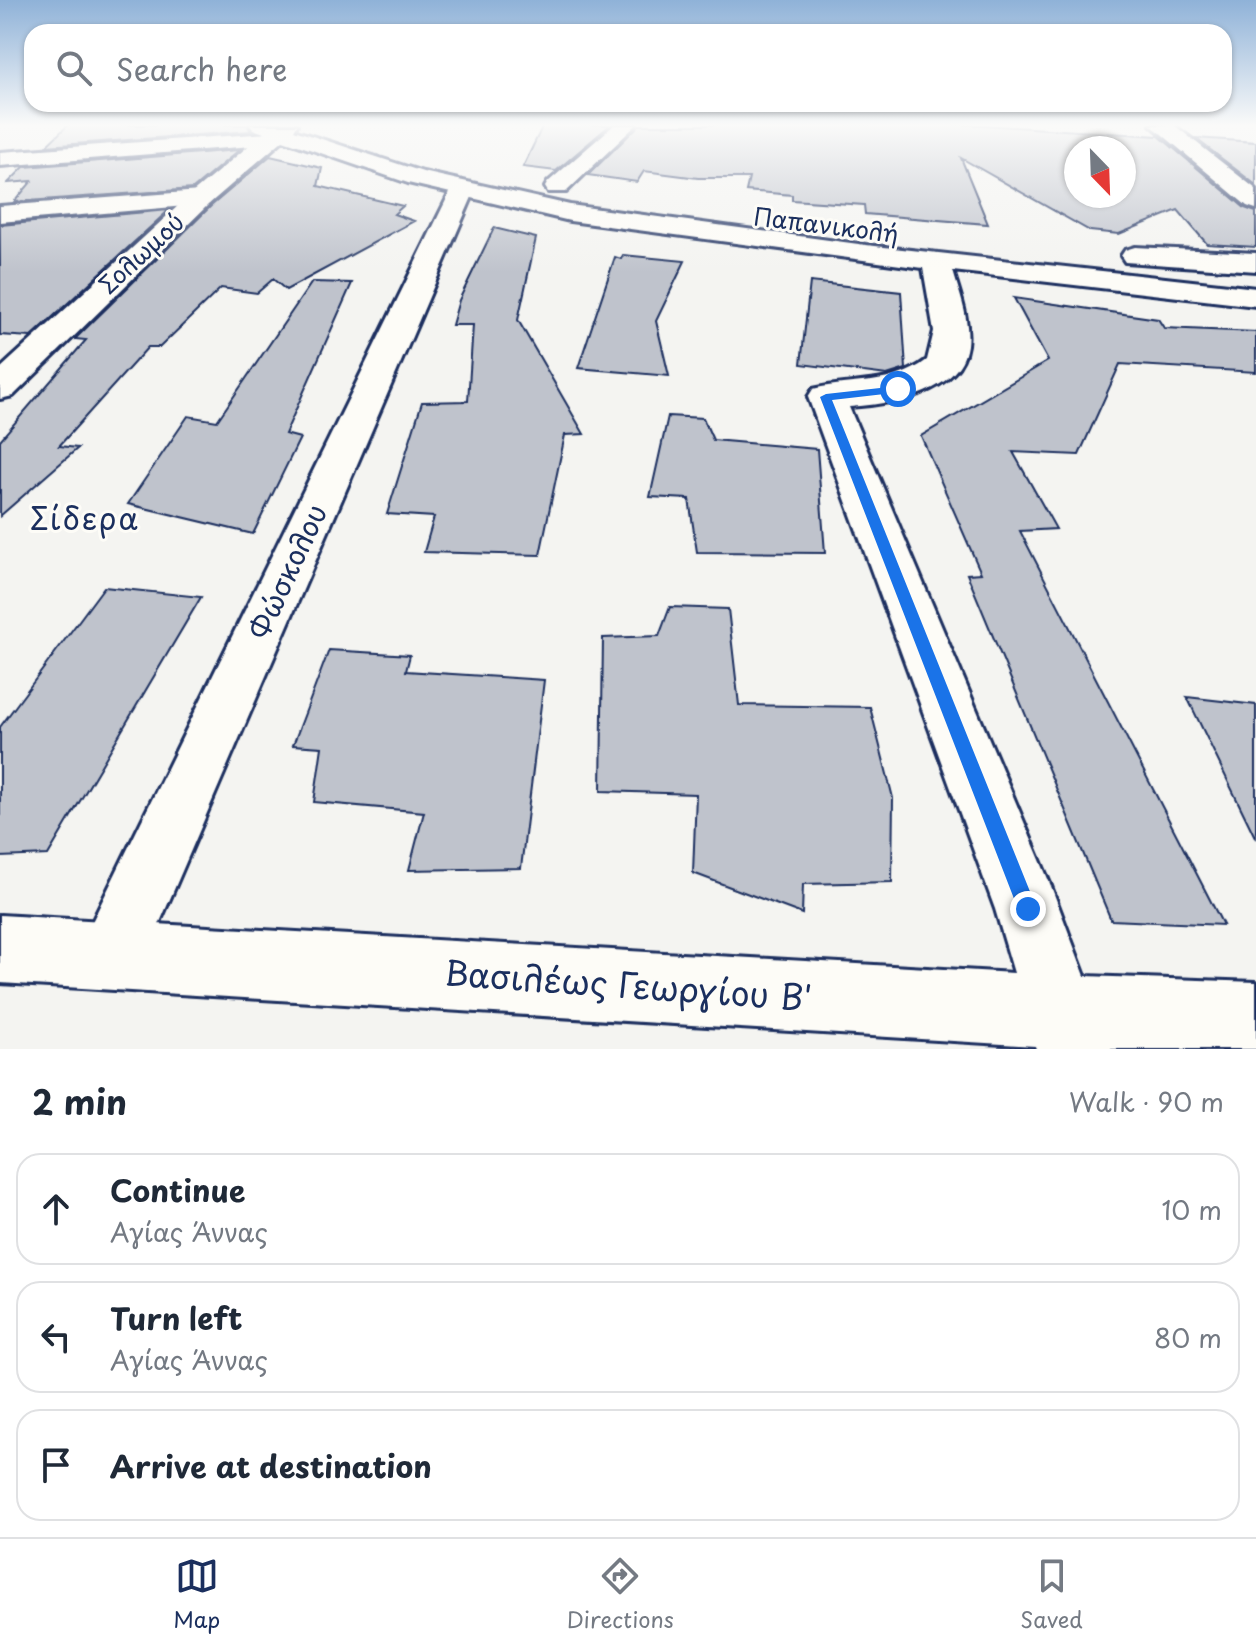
<!DOCTYPE html>
<html lang="en">
<head>
<meta charset="utf-8">
<style>
	:root { --surface:#fff; --page:#f2f2f3; --text:#1f2937; --muted:#747a83; --line:#e0e1e3; --accent:#1b2f5e }
	body { margin:0; font-family:"Playpen Sans",sans-serif; background:var(--page); color:var(--text) }
	.compass { position:absolute; left:1064px; top:136px; width:72px; height:72px; border-radius:50%; background:var(--surface); box-shadow:0 2px 6px #0004; rotate:157deg }
	.stop { position:absolute; width:24px; height:24px; margin:-18px; border:6px solid #1a73e8; border-radius:50%; background:#fff }
	.stop.end { background:#1a73e8; border-color:#fff; box-shadow:0 2px 8px #0008 }
	.list { margin:0; padding:0; list-style:none }
	h2 { display:flex; justify-content:space-between; align-items:center; height:104px; margin:0; padding:0 32px; font-size:34px }
	h2 small { font-size:26px; font-weight:400; color:var(--muted) }
	.list li { display:grid; grid-template-columns:52px 1fr auto; gap:24px; align-items:center; box-sizing:border-box; height:112px; margin:0 16px 16px; padding:0 16px; border:2px solid var(--line); border-radius:24px }
	.list b { display:block; font-size:30px; white-space:nowrap }
	.list p { margin:0; font-size:26px; white-space:nowrap; color:var(--muted) }
	.list em { font-size:26px; font-style:normal; color:var(--muted) }
	.icon { flex:none; width:44px; height:44px; fill:none; stroke:currentColor; stroke-width:2; stroke-linecap:round; stroke-linejoin:round }
	.map { position:relative; flex:none; width:1256px; height:1049px; overflow:hidden }
	.search { position:absolute; background:var(--surface); box-shadow:0 2px 6px #0004; left:24px; right:24px; top:24px; height:88px; display:flex; align-items:center; gap:20px; box-sizing:border-box; padding:0 28px; border-radius:24px; color:var(--muted); font-size:30px }
	.sheet { height:488px; background:var(--surface) }
	nav { display:flex; justify-content:space-around; align-items:center; box-sizing:border-box; height:112px; border-top:2px solid var(--line); background:var(--surface); font-size:22px; color:var(--muted) }
	nav a { display:grid; justify-items:center; gap:4px }
	nav .on { color:var(--accent) }
	.map>svg:first-child { display:block }
	.building { fill:#bfc3cc; stroke:#1b2f5e; stroke-width:2; fill-rule:evenodd }
	.lines { fill:none; stroke-linecap:round; stroke-linejoin:round }
	.street-casing { stroke:#1b2f5e; stroke-width:6 }
	.secondary-casing { stroke:#1b2f5e; stroke-width:6 }
	.street { fill:#fdfcf7; fill-rule:evenodd }
	.secondary { fill:#fdfcf7; fill-rule:evenodd }
	.route { fill:#1a73e8 }
	.labels { text-anchor:middle; stroke-width:6; stroke-linejoin:round; paint-order:stroke }
	.far-street-label { font-size:24px; fill:#1b2f5e; stroke:#fdfcf7 }
	.street-label { font-size:28px; fill:#1b2f5e; stroke:#fdfcf7 }
	.neighbourhood-label { font-size:30px; letter-spacing:2px; fill:#1b2f5e; stroke:#fdfcf7 }
	.near-street-label { font-size:34px; fill:#1b2f5e; stroke:#fdfcf7 }
</style>
</head>
<body>
<div class="map">
<svg width="1256" height="1049" viewBox="0 0 1256 1049">
	<rect width="100%" height="100%" fill="#f4f4f1"/>
	<filter id="ink" filterUnits="userSpaceOnUse"><feTurbulence type="fractalNoise" baseFrequency=".0125" numOctaves="2"/><feDisplacementMap in="SourceGraphic" scale="16" xChannelSelector="R" yChannelSelector="G"/><feConvolveMatrix kernelMatrix="1 2 1 2 8 2 1 2 1" color-interpolation-filters="sRGB"/></filter>
	<g filter="url(#ink)">
		<path class="building" d="M 68,125 L 247,125 L 251,131 L 46,146 Z
			M 543,125 L 610,125 L 556,171 L 523,167 Z
			M 639,125 L 982,125 L 1159,136 L 1245,208 L 1256,212 L 1256,247 L 1207,244 L 1178,210 L 1119,234 L 1090,231 L 961,158 L 988,224 L 865,214 L 864,205 L 792,200 L 792,195 L 746,191 L 749,178 L 698,178 L 644,171 L 637,182 L 588,175 ZM 1076,148 L 1124,148 L 1124,196 L 1076,196 Z
			M 1195,138 L 1256,142 L 1256,185 Z
			M 239,150 L 193,189 L 14,202 L 32,181 L 8,183 L 24,167 Z
			M 270,156 L 322,168 L 318,186 L 403,206 L 394,214 L 414,221 L 286,290 L 273,279 L 257,293 L 221,288 L 160,347 L 148,347 L 59,446 L 78,448 L 0,516 L 0,440 L 86,340 L 75,339 L 211,206 Z
			M 169,210 L 31,337 L 0,335 L 0,225 Z
			M 494,228 L 536,238 L 518,320 L 584,434 L 565,435 L 540,555 L 424,552 L 434,517 L 387,514 L 422,402 L 468,401 L 473,325 L 452,325 L 459,300 Z
			M 623,255 L 685,261 L 656,321 L 669,376 L 578,368 L 615,257 L 621,259 Z
			M 312,282 L 352,283 L 285,434 L 300,438 L 253,534 L 128,504 L 188,416 L 217,421 Z
			M 810,282 L 901,292 L 906,369 L 887,375 L 801,364 Z
			M 1014,298 L 1158,319 L 1164,328 L 1256,332 L 1256,372 L 1120,364 L 1079,455 L 1013,452 L 1056,529 L 1020,531 L 1223,925 L 1111,920 L 967,574 L 981,573 L 921,436 L 1048,361 Z
			M 668,416 L 703,418 L 713,440 L 817,449 L 825,553 L 697,552 L 689,499 L 650,497 Z
			M 104,587 L 201,597 L 48,855 L 0,857 L 0,727 Z
			M 670,607 L 728,609 L 739,705 L 870,707 L 893,798 L 892,882 L 803,884 L 802,914 L 693,873 L 696,794 L 601,791 L 603,638 L 659,636 Z
			M 329,650 L 410,655 L 406,671 L 544,680 L 521,868 L 409,870 L 424,812 L 314,802 L 322,747 L 293,745 Z
			M 1187,697 L 1256,705 L 1256,839 Z"/>
		<g class="lines">
			<defs>
				<path id="street" d="M 614,125 L 636,125 L 566,192 L 548,192 L 545,187 L 548,182 Z
					M 1151,125 L 1174,125 L 1256,189 L 1256,209 L 1247,206 Z
					M 268,133 L 276,134 L 279,139 L 276,144 L 0,166 L 0,152 Z
					M 463,183 L 472,185 L 475,190 L 136,978 L 112,988 L 88,978 L 78,954 L 88,930 L 451,190 L 454,185 Z
					M 200,191 L 209,194 L 213,199 L 209,204 L 0,222 L 0,206 Z"/>
				<path id="secondary" d="M 250,125 L 297,125 L 294,130 L 423,172 L 570,205 L 866,245 L 1256,288 L 1256,306 L 953,271 C 960,295 970,320 967,345 C 960,395 889,404 849,407 L 1051,886 L 1085,976 L 1256,982 L 1256,1049 L 1036,1049 L 1035,1046 L 0,983 L 0,915 L 1014,973 L 995,909 L 808,397 L 813,389 C 853,379 892,387 927,360 L 934,331 L 923,268 L 570,221 L 408,183 L 283,140 L 209,204 L 13,396 L 0,399 L 0,369 L 191,194 L 264,133 L 253,129 Z
					M 1135,247 L 1256,253 L 1256,271 L 1125,262 L 1121,256 L 1125,250 Z"/>
			</defs>
			<use href="#street" class="street-casing"/>
			<use href="#secondary" class="secondary-casing"/>
			<use href="#street" class="street"/>
			<use href="#secondary" class="secondary"/>
		</g>
	</g>
	<linearGradient id="sky" x2="0" y2="1"><stop stop-color="#8fb2d8"/><stop offset="0.46" stop-color="#fafaf9"/><stop offset="1" stop-color="#fafaf9" stop-opacity="0"/></linearGradient>
	<rect width="1256" height="272" fill="url(#sky)"/>
	<path class="route" d="M 898,386 L 903,389 L 902,392 L 832,400 L 1037,909 L 1035,916 L 1028,919 L 1021,916 L 1018,909 L 820,397 L 826,394 Z"/>
	<g class="labels">
		<g class="far-street-label">
			<text transform="translate(826 226) rotate(7)" y="8">Παπανικολή</text>
			<text transform="translate(142 254) rotate(-43)" y="8">Σολωμού</text>
		</g>
		<g class="street-label">
			<text transform="translate(288 572) rotate(-65)" y="10">Φώσκολου</text>
		</g>
		<g class="neighbourhood-label">
			<text x="85" y="530">Σίδερα</text>
		</g>
		<g class="near-street-label">
			<text transform="translate(628 986) rotate(4)" y="12">Βασιλέως Γεωργίου Β'</text>
		</g>
	</g>
</svg>
<svg class="compass" viewBox="-18 -18 36 36"><path d="M0-13l5 13h-10z" fill="#e53935"/><path d="M0 13l5-13h-10z" fill="#747a83"/></svg>
<div class="stop" style="left:898px;top:389px"></div>
<div class="stop end" style="left:1028px;top:909px"></div>
<div class="search"><svg class="icon" aria-label="search" viewBox="0 0 24 24"><circle cx="10" cy="10" r="6"/><path d="M15 15l6 6"/></svg>Search here</div>
</div>
<section class="sheet">
<h2>2 min<small>Walk · 90 m</small></h2>
<ul class="list">
<li><svg class="icon" aria-label="ahead" viewBox="0 0 24 24"><path d="M12 20V5M6 11l6-6 6 6"/></svg><div><b>Continue</b><p>Αγίας Άννας</p></div><em>10 m</em></li>
<li><svg class="icon" aria-label="left" viewBox="0 0 24 24"><path d="M17 20v-9H6M10 6l-5 5 5 5"/></svg><div><b>Turn left</b><p>Αγίας Άννας</p></div><em>80 m</em></li>
<li><svg class="icon" aria-label="arrive" viewBox="0 0 24 24"><path d="M6 21V4h12l-3 4 3 4H6"/></svg><div><b>Arrive at destination</b></div></li>
</ul>
</section>
<nav>
<a class="on"><svg class="icon" aria-label="map" viewBox="0 0 24 24"><path d="M3 6l6-2 6 2 6-2v14l-6 2-6-2-6 2zM9 4v14M15 6v14"/></svg>Map</a>
<a><svg class="icon" aria-label="directions" viewBox="0 0 24 24"><path d="M12 3l9 9-9 9-9-9zM9 14v-3h6M13 9l2 2-2 2"/></svg>Directions</a>
<a><svg class="icon" aria-label="saved" viewBox="0 0 24 24"><path d="M7 4h10v16l-5-4-5 4z"/></svg>Saved</a>
</nav>
</body>
</html>
